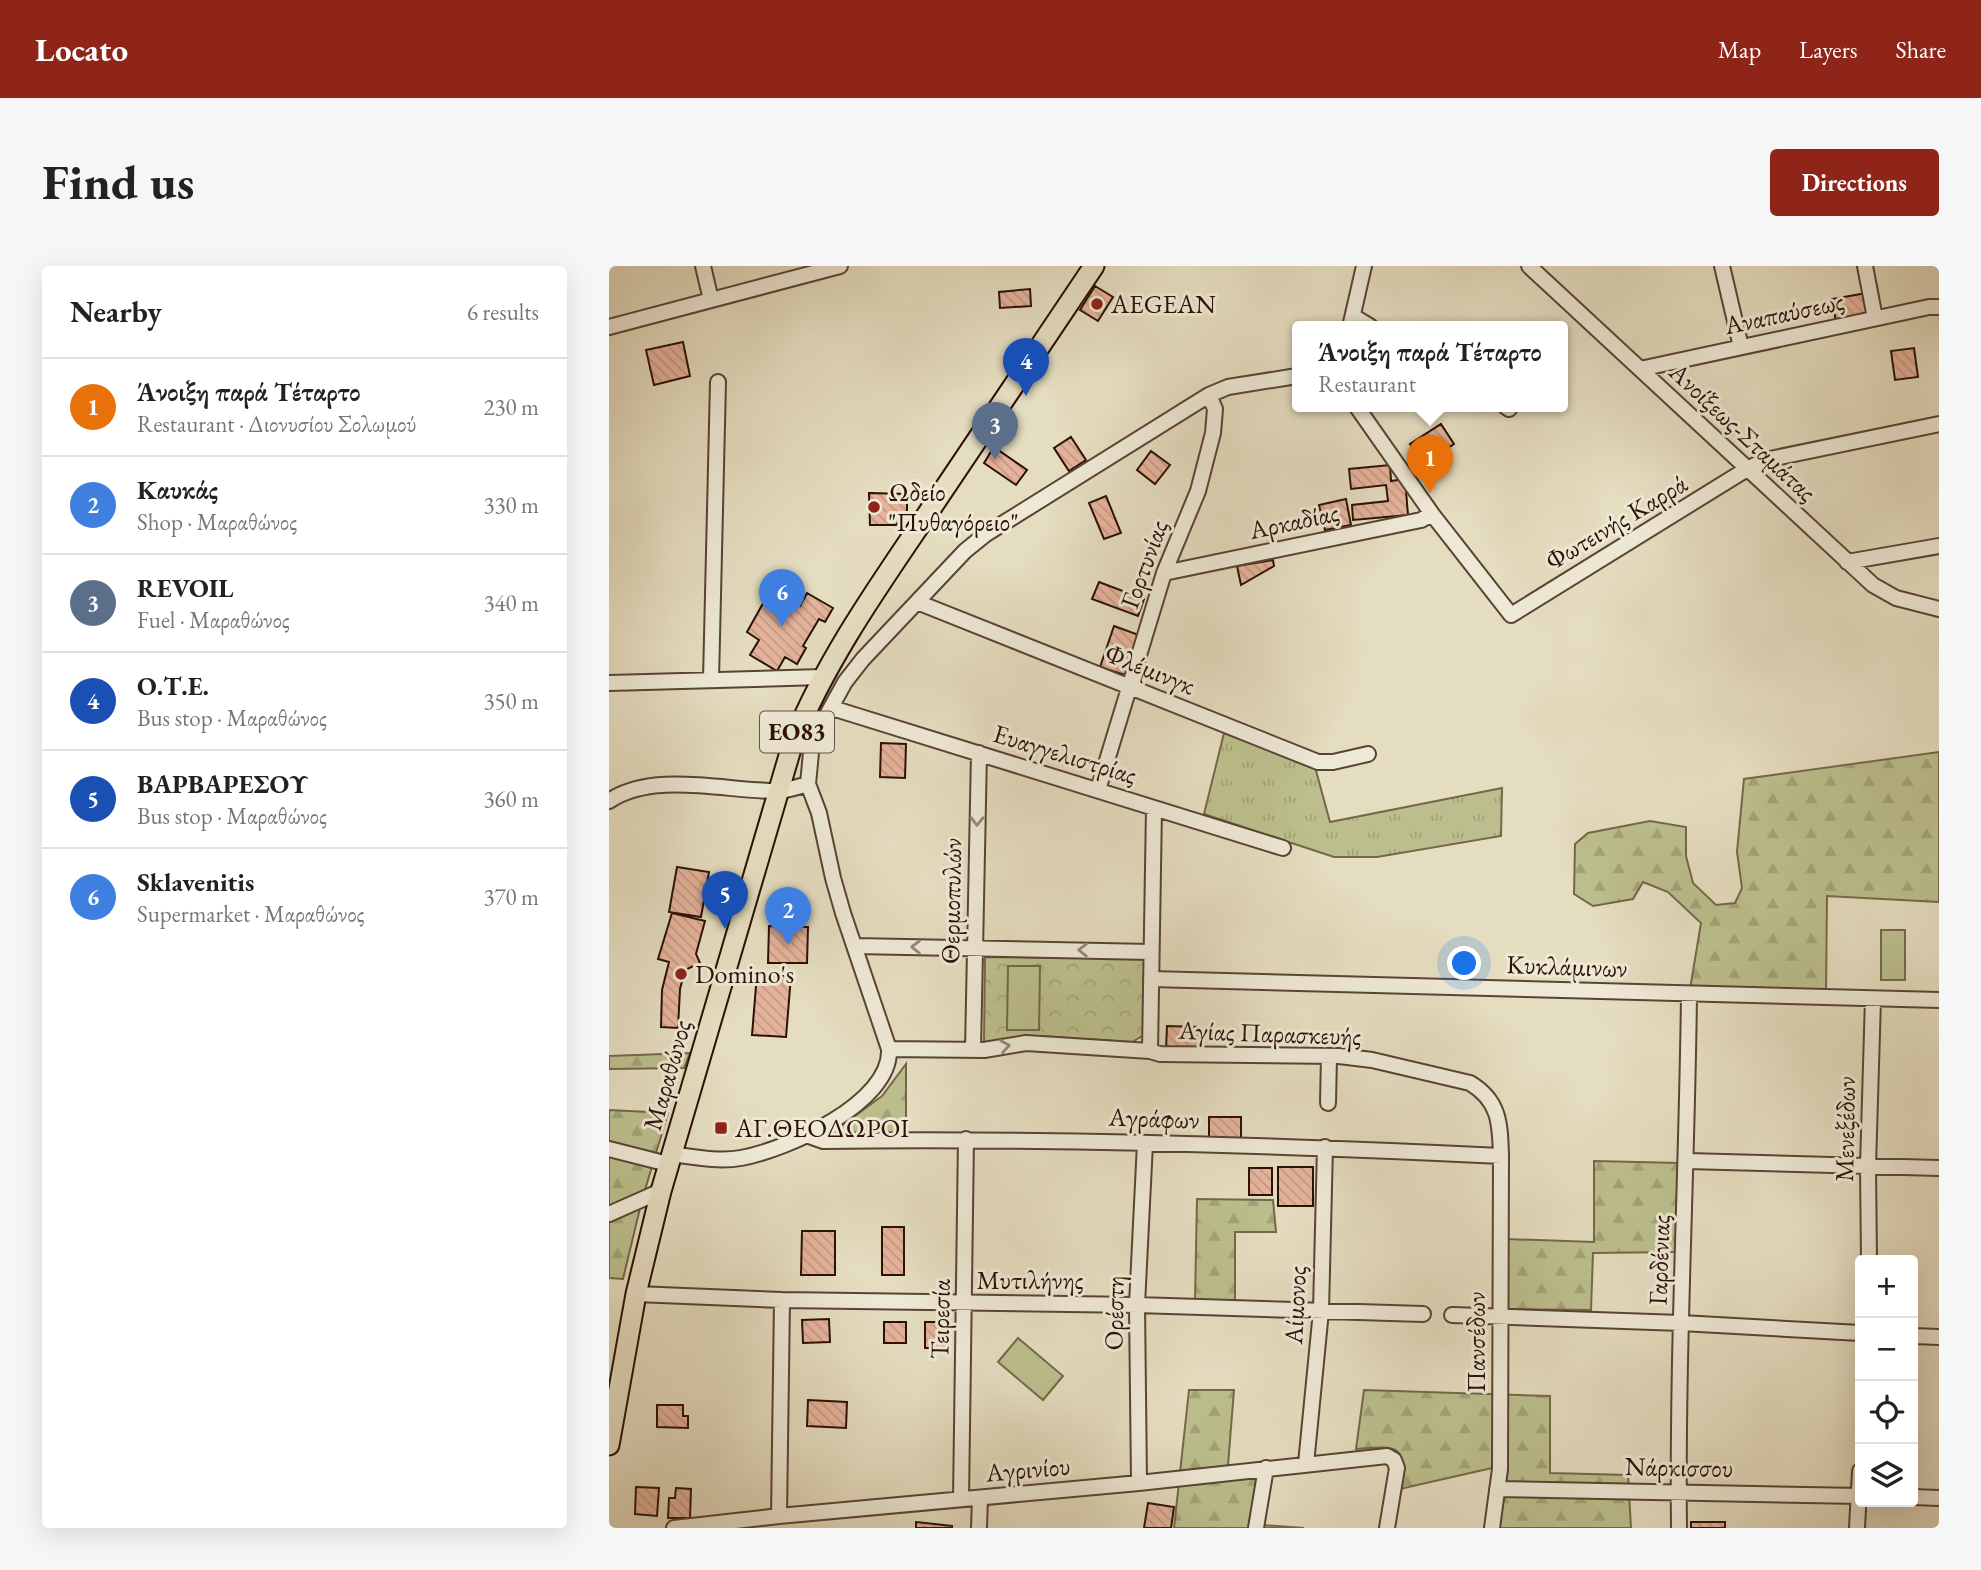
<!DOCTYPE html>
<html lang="en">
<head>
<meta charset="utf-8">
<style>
	:root { --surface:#fff; --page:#f6f6f6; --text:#222; --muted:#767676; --line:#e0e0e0; --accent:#8f2418 }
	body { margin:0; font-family:"EB Garamond",serif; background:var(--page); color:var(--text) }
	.controls { position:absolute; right:21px; bottom:21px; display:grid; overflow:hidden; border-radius:7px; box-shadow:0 7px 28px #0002 }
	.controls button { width:63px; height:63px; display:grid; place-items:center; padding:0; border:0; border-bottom:2px solid var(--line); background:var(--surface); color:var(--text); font:35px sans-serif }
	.you { position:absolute; left:856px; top:698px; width:24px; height:24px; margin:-18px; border:5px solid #fff; border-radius:50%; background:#1a73e8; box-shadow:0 0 0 10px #1a73e833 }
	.badge { display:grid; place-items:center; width:46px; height:46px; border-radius:50%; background:var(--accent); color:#fff; font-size:23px; font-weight:700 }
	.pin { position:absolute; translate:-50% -58px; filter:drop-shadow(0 2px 4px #0008) }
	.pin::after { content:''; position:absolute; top:37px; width:24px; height:21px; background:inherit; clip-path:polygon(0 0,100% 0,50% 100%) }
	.popup { position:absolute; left:683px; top:55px; width:276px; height:91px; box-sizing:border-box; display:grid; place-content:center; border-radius:7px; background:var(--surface); filter:drop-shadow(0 2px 5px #0005); font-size:23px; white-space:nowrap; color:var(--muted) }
	.popup b { font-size:26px; color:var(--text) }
	.popup::after { content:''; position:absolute; left:50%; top:100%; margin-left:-14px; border:14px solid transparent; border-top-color:var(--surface) }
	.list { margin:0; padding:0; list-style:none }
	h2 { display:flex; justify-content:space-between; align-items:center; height:91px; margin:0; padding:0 28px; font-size:30px }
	h2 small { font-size:23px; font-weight:400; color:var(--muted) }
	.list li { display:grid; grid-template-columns:46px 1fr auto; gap:21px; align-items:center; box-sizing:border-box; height:98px; padding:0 28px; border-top:2px solid var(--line) }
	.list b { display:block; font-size:26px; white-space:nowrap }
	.list p { margin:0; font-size:23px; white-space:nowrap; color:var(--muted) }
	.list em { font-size:23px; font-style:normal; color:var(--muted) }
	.icon { flex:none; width:38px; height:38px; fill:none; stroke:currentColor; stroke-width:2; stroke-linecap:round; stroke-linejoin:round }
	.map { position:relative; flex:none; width:1330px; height:1262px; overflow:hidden; border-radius:7px }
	header { display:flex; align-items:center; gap:42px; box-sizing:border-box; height:98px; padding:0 35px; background:var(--accent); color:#fff }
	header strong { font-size:33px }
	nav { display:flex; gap:38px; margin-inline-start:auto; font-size:24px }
	.intro { display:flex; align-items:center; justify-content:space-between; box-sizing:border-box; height:168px; padding:0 42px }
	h1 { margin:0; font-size:49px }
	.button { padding:18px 32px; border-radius:7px; background:var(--accent); color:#fff; font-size:24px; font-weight:700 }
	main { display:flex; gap:42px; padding:0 42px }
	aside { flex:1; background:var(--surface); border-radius:7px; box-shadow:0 7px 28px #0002 }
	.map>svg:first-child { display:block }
	.grass { fill:url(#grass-tufts); stroke:#746848; stroke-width:2 }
	.forest { fill:url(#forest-firs); stroke:#746848; stroke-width:2 }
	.park { fill:url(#park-crowns); stroke:#746848; stroke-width:2 }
	.garden { fill:#bcbf8d; stroke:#746848; stroke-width:2 }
	.building { fill:url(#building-back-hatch); stroke:#2b1004; stroke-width:2 }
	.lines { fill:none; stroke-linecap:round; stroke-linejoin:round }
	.minor-casing { stroke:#5a4333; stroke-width:18 }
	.major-casing { stroke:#2b1004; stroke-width:23 }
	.minor { stroke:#eee9d6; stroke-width:14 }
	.major { stroke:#e5ddc0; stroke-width:19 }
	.oneway { stroke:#968778 }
	.poi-dot { fill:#8f2418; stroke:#eee9d6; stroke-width:2.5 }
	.labels { text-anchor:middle; stroke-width:6; stroke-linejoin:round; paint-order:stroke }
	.shield { fill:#eee9d6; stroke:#665143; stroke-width:2 }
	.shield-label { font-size:24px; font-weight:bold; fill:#2b1004 }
	.poi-label { font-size:26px; fill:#2b1004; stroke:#eee9d6; text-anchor:start }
	.street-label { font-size:26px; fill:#2b1004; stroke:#eee9d6 }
</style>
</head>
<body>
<header>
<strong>Locato</strong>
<nav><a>Map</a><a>Layers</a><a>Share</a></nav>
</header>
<div class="intro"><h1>Find us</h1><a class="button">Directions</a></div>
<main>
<aside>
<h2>Nearby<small>6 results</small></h2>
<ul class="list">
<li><span class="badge" style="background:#e8710a">1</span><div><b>Άνοιξη παρά Τέταρτο</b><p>Restaurant · Διονυσίου Σολωμού</p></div><em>230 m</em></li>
<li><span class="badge" style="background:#3f7fe0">2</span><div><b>Καυκάς</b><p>Shop · Μαραθώνος</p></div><em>330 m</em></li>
<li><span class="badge" style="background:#5c6f8a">3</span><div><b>REVOIL</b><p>Fuel · Μαραθώνος</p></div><em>340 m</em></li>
<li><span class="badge" style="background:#1a4fb4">4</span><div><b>Ο.Τ.Ε.</b><p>Bus stop · Μαραθώνος</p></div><em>350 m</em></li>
<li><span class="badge" style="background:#1a4fb4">5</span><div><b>ΒΑΡΒΑΡΕΣΟΥ</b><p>Bus stop · Μαραθώνος</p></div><em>360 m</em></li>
<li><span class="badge" style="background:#3f7fe0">6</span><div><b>Sklavenitis</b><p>Supermarket · Μαραθώνος</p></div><em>370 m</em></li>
</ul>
</aside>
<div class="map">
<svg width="1330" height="1262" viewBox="0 0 1330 1262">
	<defs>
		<pattern id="grass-tufts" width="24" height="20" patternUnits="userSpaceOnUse" patternTransform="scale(1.75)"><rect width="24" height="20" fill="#bcbf8d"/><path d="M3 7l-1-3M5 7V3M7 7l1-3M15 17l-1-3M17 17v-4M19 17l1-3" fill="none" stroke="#a2a378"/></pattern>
		<pattern id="forest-firs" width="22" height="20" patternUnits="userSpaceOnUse" patternTransform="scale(1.75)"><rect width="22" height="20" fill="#bcbf8d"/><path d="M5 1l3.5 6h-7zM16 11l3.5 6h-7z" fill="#a2a378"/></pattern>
		<pattern id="park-crowns" width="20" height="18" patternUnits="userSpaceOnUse" patternTransform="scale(1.75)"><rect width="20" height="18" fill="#bcbf8d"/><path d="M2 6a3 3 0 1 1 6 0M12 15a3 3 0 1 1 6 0" fill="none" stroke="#a2a378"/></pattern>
		<pattern id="building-back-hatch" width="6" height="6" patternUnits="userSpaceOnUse" patternTransform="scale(1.75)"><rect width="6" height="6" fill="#e5b39b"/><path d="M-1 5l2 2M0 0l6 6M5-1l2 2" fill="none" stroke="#c59984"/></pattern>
	</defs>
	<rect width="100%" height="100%" fill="#e5ddc0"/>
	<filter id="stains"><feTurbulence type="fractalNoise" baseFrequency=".00286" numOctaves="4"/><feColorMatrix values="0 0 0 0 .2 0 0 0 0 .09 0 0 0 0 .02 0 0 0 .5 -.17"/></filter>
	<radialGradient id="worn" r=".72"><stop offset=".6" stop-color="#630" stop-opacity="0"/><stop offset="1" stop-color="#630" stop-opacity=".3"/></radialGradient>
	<path class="grass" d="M 615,467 L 706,501 L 721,556 L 893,522 L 892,570 L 768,591 L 725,591 L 595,548 Z"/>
	<path class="forest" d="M 1330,486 L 1330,636 L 1218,630 L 1217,728 L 1081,723 L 1092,657 L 1059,626 L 1034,616 L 1024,633 L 984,640 L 965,628 L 966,578 L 979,567 L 1041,555 L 1077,561 L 1077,590 L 1084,617 L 1107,639 L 1126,637 L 1133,622 L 1128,586 L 1135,513 Z
		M 81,787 L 75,802 L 0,803 L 0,790 Z
		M 297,798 L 297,868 L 220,869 L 273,830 Z
		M 0,844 L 59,847 L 33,934 L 14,1013 L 0,1012 Z
		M 985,895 L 1071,897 L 1068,986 L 984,987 L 982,1044 L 898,1043 L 898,973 L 985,976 Z
		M 588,933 L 664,934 L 667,966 L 626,966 L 626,1035 L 586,1034 Z
		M 580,1124 L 625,1124 L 618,1212 L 649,1210 L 641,1258 L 695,1262 L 565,1262 Z
		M 755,1124 L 941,1130 L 941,1207 L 1019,1209 L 1022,1262 L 890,1262 L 899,1204 L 883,1202 L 791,1223 C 799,1176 787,1180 747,1183 Z"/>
	<path class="park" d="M 376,691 L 535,692 L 535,769 L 523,776 L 430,770 L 375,776 Z"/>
	<path class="garden" d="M 1272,664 L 1296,664 L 1296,714 L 1272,714 Z
		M 399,700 L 431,700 L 430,764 L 398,764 Z
		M 409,1072 L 454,1110 L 434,1134 L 389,1096 Z"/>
	<path class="building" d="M 486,20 L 504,31 L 489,55 L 471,44 Z
		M 421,23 L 422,40 L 391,42 L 390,26 Z
		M 1258,27 L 1262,50 L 1227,56 L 1223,33 Z
		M 74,76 L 81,110 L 45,119 L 37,84 Z
		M 1305,82 L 1309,111 L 1286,114 L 1282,85 Z
		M 832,158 L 845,178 L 815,198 L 801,178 Z
		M 462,171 L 477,194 L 460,205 L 445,182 Z
		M 385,181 L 418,204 L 407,219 L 375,197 Z
		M 542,185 L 561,199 L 546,218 L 528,204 Z
		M 781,199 L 782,215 L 796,213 L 799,249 L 744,254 L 743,239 L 779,235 L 777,219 L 742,223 L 740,203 Z
		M 260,227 L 298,228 L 298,247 L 287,259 L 261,259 Z
		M 497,230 L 512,267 L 495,273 L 480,237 Z
		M 737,233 L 742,259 L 716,264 L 710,239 Z
		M 664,294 L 665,300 L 632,319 L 628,300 Z
		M 490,316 L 535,333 L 529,350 L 483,333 Z
		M 198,327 L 224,342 L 216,356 L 210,353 L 194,380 L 197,382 L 188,398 L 176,391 L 168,405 L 141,389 L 150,374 L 138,366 L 157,332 L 171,340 L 176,331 L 191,340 Z
		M 505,360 L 530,369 L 516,409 L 491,401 Z
		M 272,477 L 297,478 L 296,512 L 271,511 Z
		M 68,601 L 100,606 L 92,651 L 60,646 Z
		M 63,647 L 96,655 L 87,688 L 91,697 L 76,704 L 71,723 L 69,762 L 52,761 L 53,724 L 60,696 L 49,693 Z
		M 160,660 L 199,661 L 198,697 L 159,697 Z
		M 148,708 L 182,710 L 177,771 L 143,769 Z
		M 558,760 L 590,761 L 590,785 L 557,784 Z
		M 600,851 L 632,851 L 632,875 L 600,875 Z
		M 669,901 L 704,901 L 704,940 L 669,940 Z
		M 640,902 L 663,902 L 663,929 L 640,929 Z
		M 273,961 L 295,961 L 295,1009 L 273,1009 Z
		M 193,965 L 226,965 L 226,1009 L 192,1009 Z
		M 220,1053 L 221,1076 L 194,1077 L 193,1054 Z
		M 275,1056 L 297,1056 L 297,1077 L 275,1077 Z
		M 316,1056 L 338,1056 L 338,1082 L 316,1082 Z
		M 199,1134 L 238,1136 L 237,1162 L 198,1160 Z
		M 48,1139 L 74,1139 L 74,1150 L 79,1150 L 79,1162 L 48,1161 Z
		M 27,1221 L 50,1222 L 48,1250 L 26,1248 Z
		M 67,1222 L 82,1223 L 81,1252 L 59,1252 L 60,1232 L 66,1232 Z
		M 539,1237 L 565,1241 L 562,1262 L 535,1262 Z
		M 307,1256 L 343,1260 L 343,1262 L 307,1262 Z
		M 1082,1256 L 1116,1256 L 1116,1262 L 1082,1262 Z"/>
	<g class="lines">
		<defs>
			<path id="minor" d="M 94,0 L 102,34
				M 920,0 L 1264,319 L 1287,332 L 1330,343
				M 1113,0 L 1132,81
				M 1256,0 L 1266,52
				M 744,50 L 762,61
				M 0,61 L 231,0
				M 741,61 L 755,0
				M 1031,103 L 1320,41 L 1330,41
				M 748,141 L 823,248 L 902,349 L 1138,203 L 1156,194 L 1330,158
				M 897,141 L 900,143
				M 1238,296 L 1330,280
				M 555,307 L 812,254 L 823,248
				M 308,336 L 709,496 L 724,496 L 759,488
				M 102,414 L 109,116
				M 0,417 L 213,411
				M 223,442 L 674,582
				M 489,524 L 555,307 L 589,225 L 604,167 L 606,143 L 600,129
				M 0,535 C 44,505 116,525 167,525 C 177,525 188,521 199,518 L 203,476 L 236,416 L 254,393 L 356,285 L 377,268 L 600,129 L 619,121 L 688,110
				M 247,680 L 542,686
				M 542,713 L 1330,734
				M 280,783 L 375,784 L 417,777 L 541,785 L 551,788 L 730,790 L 763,794 L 861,817 C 891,835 891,858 892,890 L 891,1203 L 883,1262
				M 364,784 L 370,487
				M 541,785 L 545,542
				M 719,837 L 720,790
				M 197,869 L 214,875 C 440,872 666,879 892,890
				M 0,883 L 59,898
				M 62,888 C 85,891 109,896 132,892 C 177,884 283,837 280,783 L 234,647 L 224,612 L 210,547 L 199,518
				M 1078,895 L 1330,902
				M 0,948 L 52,925
				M 1260,994 L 1259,900 L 1264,733
				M 27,1028 L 173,1034 L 528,1039 L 814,1048
				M 843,1049 L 1072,1057 L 1251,1067
				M 1304,1070 L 1330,1071
				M 697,1198 L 712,1045 L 716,881
				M 530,1217 L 528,1039 L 536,877
				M 888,1223 L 1251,1230
				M 1304,1231 L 1330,1232
				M 352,1233 L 357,873
				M 170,1250 L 173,1034
				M 65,1262 L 170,1250 L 530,1217 L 778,1190 L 785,1194 L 788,1202 L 778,1262
				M 370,1262 L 371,1232
				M 647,1262 L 657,1202
				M 1070,1262 C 1068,1084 1078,906 1080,728
				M 1248,1262 L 1251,1205"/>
			<path id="major" d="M 0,1179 L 27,1028 L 52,925 L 184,476 C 217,394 269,321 319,247 C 374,165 430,82 485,0"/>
		</defs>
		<use href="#minor" class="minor-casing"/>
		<use href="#major" class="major-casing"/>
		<use href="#minor" class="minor"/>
		<use href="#major" class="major"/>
	</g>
	<defs><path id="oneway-chevron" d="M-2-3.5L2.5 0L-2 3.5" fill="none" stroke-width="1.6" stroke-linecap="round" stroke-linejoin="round" transform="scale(1.75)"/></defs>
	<g class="oneway">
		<use href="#oneway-chevron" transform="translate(368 555) rotate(91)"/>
		<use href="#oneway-chevron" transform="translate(307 681) rotate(-179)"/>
		<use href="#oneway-chevron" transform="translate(474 684) rotate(-179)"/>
		<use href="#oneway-chevron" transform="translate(396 780) rotate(-10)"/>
	</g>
	<g class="poi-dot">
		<circle cx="488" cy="38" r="7"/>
		<circle cx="265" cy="241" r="7"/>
		<circle cx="72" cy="708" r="7"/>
		<rect x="105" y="855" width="14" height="14" rx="3.5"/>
	</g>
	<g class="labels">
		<rect class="shield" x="151" y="445.5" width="74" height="41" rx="5"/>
		<g class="shield-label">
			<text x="188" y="474">ΕΟ83</text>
		</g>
		<g class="poi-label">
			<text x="502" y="47">AEGEAN</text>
			<text x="279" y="235">Ωδείο<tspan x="279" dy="30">"Πυθαγόρειο"</tspan></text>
			<text x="86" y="717">Domino's</text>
			<text x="126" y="871">ΑΓ.ΘΕΟΔΩΡΟΙ</text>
		</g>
		<g class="street-label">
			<text transform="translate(1175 47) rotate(-12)" y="9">Αναπαύσεως</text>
			<text transform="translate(1134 166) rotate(43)" y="9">Ανοίξεως-Σταμάτας</text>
			<text transform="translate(685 255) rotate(-12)" y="9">Αρκαδίας</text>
			<text transform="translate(1007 256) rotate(-31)" y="9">Φωτεινής Καρρά</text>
			<text transform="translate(535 298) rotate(-70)" y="9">Γορτυνίας</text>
			<text transform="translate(541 403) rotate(22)" y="9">Φλέμινγκ</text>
			<text transform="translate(456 488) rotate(17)" y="9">Ευαγγελιστρίας</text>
			<text transform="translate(342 635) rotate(-89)" y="9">Θερμοπυλών</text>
			<text transform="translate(958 700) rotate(2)" y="9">Κυκλάμινων</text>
			<text transform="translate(661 767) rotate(2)" y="9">Αγίας Παρασκευής</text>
			<text transform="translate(58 809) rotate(-74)" y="9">Μαραθώνος</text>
			<text transform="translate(545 852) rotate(2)" y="9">Αγράφων</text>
			<text transform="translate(1236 863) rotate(-89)" y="9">Μενεξέδων</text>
			<text transform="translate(1050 994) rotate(-88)" y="9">Γαρδένιας</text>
			<text x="421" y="1023">Μυτιλήνης</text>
			<text transform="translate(686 1039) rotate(-87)" y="9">Αίμονος</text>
			<text transform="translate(505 1047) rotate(-89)" y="9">Ορέστη</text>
			<text transform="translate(331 1053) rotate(-89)" y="9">Τειρεσία</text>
			<text transform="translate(867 1076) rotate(-90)" y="9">Πανσέδων</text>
			<text transform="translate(1070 1201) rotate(1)" y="9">Νάρκισσου</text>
			<text transform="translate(419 1203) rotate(-5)" y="9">Αγρινίου</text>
		</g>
	</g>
	<rect width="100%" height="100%" filter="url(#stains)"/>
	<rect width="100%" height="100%" fill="url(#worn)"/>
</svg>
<div class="controls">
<button>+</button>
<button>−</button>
<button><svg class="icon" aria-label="locate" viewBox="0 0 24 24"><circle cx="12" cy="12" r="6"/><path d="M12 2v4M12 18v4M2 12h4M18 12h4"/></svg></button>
<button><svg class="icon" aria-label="layers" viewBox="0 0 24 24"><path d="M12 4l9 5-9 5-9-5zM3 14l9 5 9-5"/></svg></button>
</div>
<div class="you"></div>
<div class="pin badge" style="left:821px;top:227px;background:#e8710a">1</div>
<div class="popup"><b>Άνοιξη παρά Τέταρτο</b>Restaurant</div>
<div class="pin badge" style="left:179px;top:679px;background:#3f7fe0">2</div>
<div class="pin badge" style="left:386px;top:194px;background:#5c6f8a">3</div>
<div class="pin badge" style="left:417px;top:130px;background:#1a4fb4">4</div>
<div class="pin badge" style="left:116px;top:663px;background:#1a4fb4">5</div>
<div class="pin badge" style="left:173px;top:361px;background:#3f7fe0">6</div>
</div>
</main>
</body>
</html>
